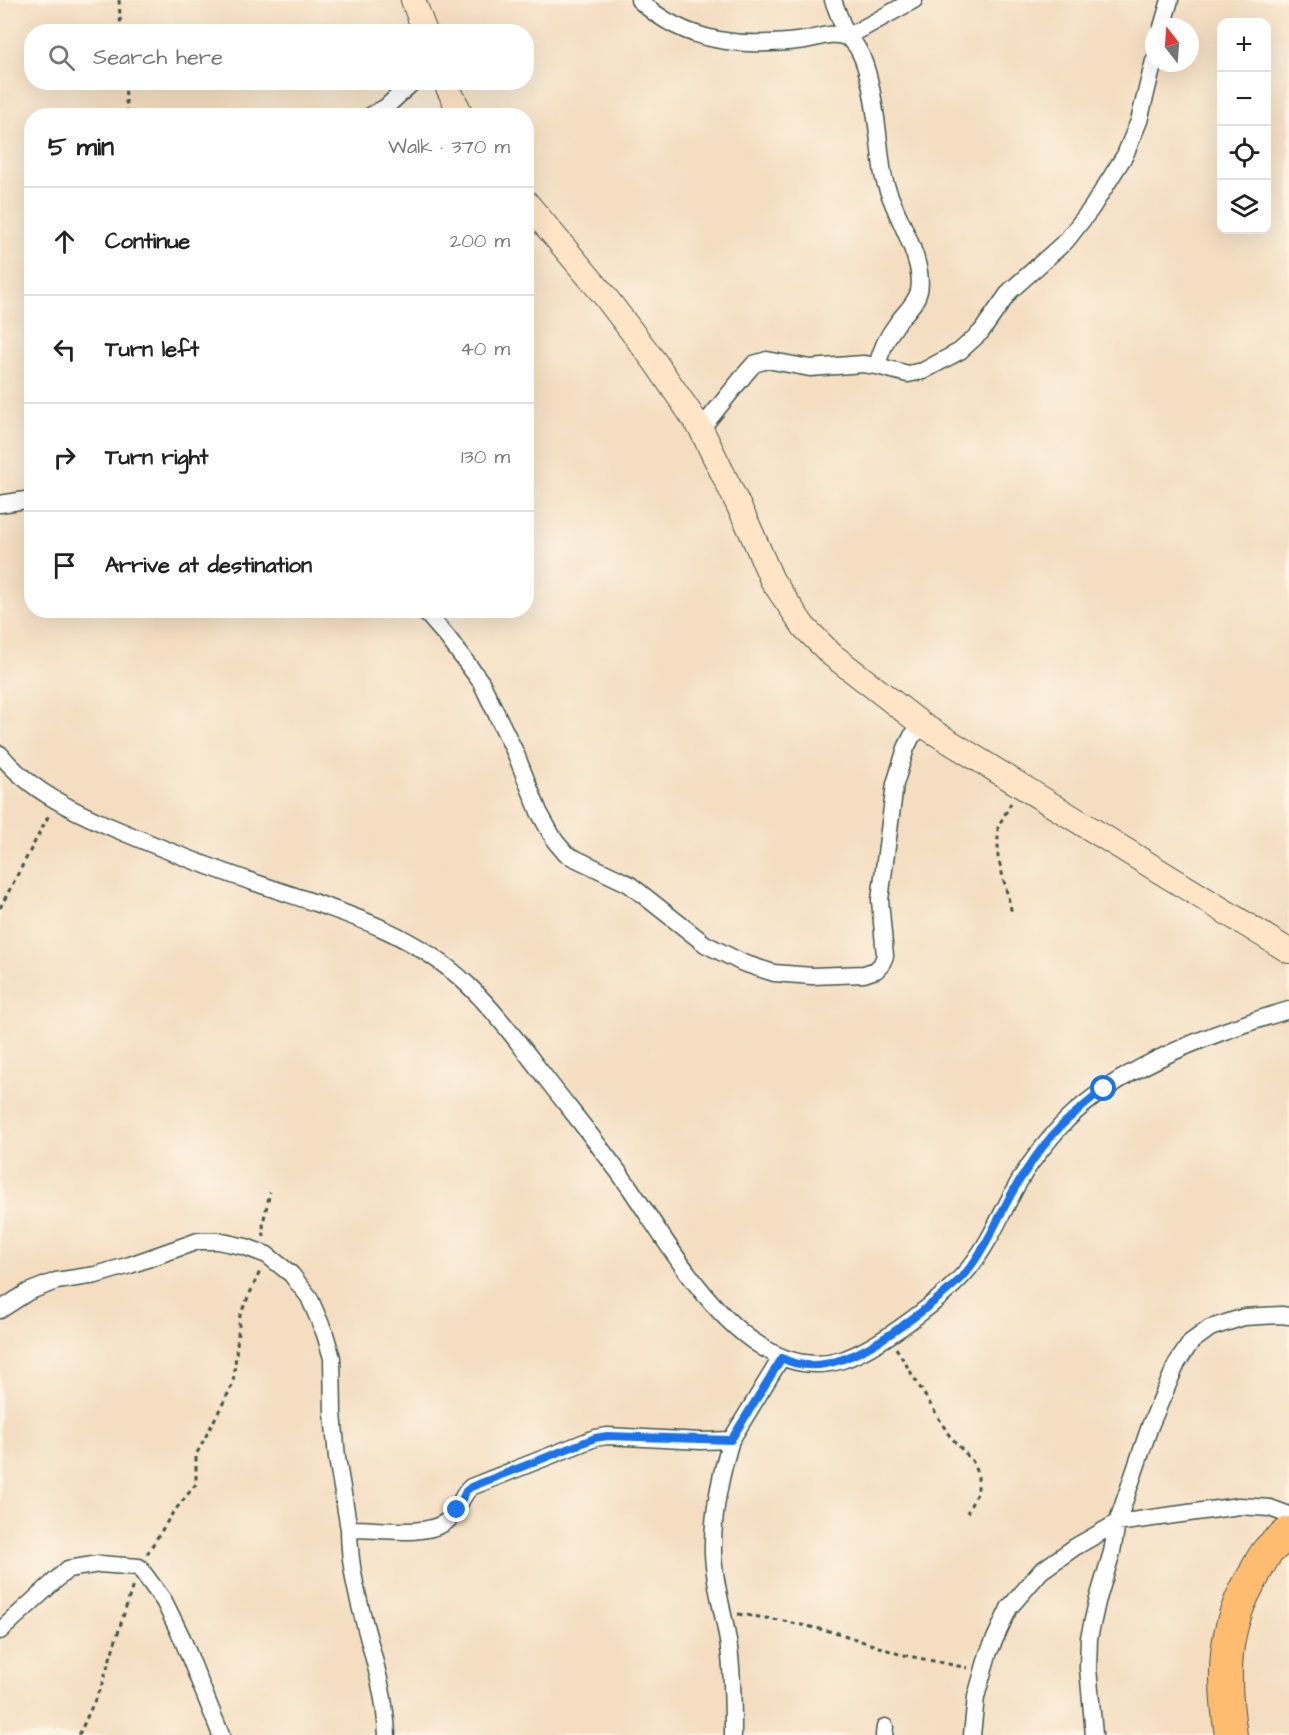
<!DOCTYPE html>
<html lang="en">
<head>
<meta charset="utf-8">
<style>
	:root { --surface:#fff; --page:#f6f6f6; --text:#222; --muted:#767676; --line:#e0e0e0 }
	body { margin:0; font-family:"Architects Daughter",sans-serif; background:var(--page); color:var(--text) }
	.controls { position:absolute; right:18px; top:18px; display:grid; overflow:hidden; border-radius:12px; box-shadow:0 6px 24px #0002 }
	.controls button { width:54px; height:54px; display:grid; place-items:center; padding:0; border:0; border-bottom:2px solid var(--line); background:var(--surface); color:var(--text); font:30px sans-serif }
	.compass { position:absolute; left:1145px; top:18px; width:54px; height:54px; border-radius:50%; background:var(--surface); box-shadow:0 6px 24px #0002; rotate:343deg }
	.stop { position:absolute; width:18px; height:18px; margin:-14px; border:4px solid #1a73e8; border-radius:50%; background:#fff }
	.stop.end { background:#1a73e8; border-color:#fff; box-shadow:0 2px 6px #0008 }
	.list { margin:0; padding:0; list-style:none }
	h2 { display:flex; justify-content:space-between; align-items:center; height:78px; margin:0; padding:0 24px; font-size:26px }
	h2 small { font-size:20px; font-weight:400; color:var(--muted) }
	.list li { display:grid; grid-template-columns:39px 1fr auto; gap:18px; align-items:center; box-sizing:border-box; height:108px; padding:0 24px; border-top:2px solid var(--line) }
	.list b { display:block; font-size:22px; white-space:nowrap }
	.list em { font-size:20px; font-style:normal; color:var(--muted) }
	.icon { flex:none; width:33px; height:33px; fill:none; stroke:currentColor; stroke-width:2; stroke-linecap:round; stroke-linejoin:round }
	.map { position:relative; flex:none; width:1289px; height:1735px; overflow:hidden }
	.search { position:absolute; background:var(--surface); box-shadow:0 6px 24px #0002; left:24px; top:24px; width:510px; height:66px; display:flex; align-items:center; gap:15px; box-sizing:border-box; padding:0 21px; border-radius:24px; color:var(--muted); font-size:22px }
	.panel { position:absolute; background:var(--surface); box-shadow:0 6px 24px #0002; left:24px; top:108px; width:510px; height:510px; border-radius:24px }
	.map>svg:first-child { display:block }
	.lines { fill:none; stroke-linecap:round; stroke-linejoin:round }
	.street-casing { stroke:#3f5549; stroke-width:19 }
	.secondary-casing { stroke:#3f5549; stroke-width:26 }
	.highway-casing { stroke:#3f5549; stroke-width:34 }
	.path { stroke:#3f5549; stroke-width:3; stroke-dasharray:4.5 4.5; stroke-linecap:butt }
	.street { stroke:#fff; stroke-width:16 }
	.secondary { stroke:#ffe4c6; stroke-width:24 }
	.highway { stroke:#febc70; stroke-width:32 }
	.route { stroke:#1a73e8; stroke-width:8 }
</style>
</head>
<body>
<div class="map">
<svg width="1289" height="1735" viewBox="0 0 1289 1735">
	<rect width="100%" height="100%" fill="#fcf5e5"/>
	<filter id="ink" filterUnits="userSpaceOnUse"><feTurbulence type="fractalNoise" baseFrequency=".0167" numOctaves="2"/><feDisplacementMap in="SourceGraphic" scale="12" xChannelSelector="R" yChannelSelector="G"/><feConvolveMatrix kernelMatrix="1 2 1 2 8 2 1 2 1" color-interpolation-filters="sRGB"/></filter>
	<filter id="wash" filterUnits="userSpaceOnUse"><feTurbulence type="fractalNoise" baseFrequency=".008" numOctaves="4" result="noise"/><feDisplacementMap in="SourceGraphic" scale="24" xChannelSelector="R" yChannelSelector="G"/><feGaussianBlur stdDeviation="1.35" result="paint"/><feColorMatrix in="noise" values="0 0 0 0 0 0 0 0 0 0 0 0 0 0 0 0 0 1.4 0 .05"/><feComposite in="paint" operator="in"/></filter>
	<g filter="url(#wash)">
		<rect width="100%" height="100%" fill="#f4ddc0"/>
	</g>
	<g filter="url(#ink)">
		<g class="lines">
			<defs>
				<path id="street" d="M 639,0 C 686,44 744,48 805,40 C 818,38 833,31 846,37 C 874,49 878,145 883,174 C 889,207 926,258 919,291 C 916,304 903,314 896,325 C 886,338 881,350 877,366
					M 833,0 L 847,37 L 914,0
					M 1162,27 L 1170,0
					M 370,116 L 386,107 L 413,82
					M 701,429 L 746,373 L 754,364 L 767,360 L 810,368 L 863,364 L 877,366 L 908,374 L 923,371 L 960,351 L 981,332 L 1010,291 L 1066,241 L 1091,209 L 1125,155 L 1139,121 L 1154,61
					M 0,504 L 32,499
					M 420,610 L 428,615 L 448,638 L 481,682 L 515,752 L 539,812 L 555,841 L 566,854 L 629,884 L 705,944 L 743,963 L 774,973 L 812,976 L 864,974 L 876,970 L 881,965 L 885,956 L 880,900 L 895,784 L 906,748 L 912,736 L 924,726
					M 0,754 C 30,791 75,812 118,830 C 165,850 211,868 259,884 C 335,910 408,928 468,985 C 498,1014 523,1049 548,1081 C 576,1117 604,1151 630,1188 C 664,1238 705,1309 756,1343 C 782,1361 810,1370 842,1360 C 879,1348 946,1297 970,1267 C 991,1241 1003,1209 1020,1180 C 1030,1162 1046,1143 1060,1127 C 1114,1068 1214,1032 1289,1010
					M 0,1310 L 28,1292 L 56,1281 L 96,1275 L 130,1265 L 198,1241 L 218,1241 L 246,1247 L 267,1255 L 291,1274 L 309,1297 L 325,1334 L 332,1358 L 333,1413 L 337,1458 L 349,1529
					M 731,1440 C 720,1477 712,1514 713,1553 C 714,1585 725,1616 729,1648 C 733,1677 733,1706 733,1735
					M 0,1631 L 68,1569 L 99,1564 L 139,1567 L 164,1601 L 182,1638 L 221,1735
					M 387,1735 C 384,1664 349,1600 349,1529 C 375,1528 425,1538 447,1521 C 459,1512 460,1496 471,1487 L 595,1438 L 607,1436 L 701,1441 L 731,1440 L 781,1358
					M 884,1735 L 885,1727
					M 972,1735 L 976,1697 L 988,1654 L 1009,1608 L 1041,1571 L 1075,1547 L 1117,1523 L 1239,1506 L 1270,1508 L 1289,1515
					M 1094,1735 L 1088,1668 L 1089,1638 L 1097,1602 L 1112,1552 L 1117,1523 L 1150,1426 L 1177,1363 L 1191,1342 L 1210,1328 L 1244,1317 L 1281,1315 L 1289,1316"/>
				<path id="secondary" d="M 413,0 L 425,32
					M 445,82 L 462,116
					M 526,202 L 604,295 L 655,362 L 701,429 L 748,525 L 772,580 L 804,627 L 832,655 L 924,726 L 1289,951"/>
				<path id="highway" d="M 1231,1735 C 1222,1677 1222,1626 1254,1575 C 1258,1567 1262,1558 1268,1551 C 1274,1544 1282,1539 1289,1533"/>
			</defs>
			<use href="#street" class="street-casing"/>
			<use href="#secondary" class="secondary-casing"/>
			<use href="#highway" class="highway-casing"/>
			<path class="path" d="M 119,0 L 121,32
				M 125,82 L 127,116
				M 1011,803 L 998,827 L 998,857 L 1012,913
				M 0,908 L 50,813
				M 264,1237 L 263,1223 L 270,1192
				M 896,1348 L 949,1435 L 973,1462 L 978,1477 L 978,1491 L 967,1513
				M 147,1554 L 172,1514 L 196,1484 L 196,1455 L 233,1384 L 240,1315 L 261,1269
				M 738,1614 L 779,1620 L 838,1633 L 899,1654 L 968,1668
				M 79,1735 L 102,1684 L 133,1585"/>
			<use href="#street" class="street"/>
			<use href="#secondary" class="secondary"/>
			<use href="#highway" class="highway"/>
		</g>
	</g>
	<g class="lines" filter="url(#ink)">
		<path class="route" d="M 457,1510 L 466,1491 L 471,1487 L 595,1438 L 607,1436 L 731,1440 L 782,1358 C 827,1383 886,1338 921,1312 C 938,1298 958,1284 971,1266 C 992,1238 1003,1204 1023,1175 C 1034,1158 1048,1139 1062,1125 C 1075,1112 1090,1101 1104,1089"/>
	</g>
</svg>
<div class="controls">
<button>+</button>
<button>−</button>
<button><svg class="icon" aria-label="locate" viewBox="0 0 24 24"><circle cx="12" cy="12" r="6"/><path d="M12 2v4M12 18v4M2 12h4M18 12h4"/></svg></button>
<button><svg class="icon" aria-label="layers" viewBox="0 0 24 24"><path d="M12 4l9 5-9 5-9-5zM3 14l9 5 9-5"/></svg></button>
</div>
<svg class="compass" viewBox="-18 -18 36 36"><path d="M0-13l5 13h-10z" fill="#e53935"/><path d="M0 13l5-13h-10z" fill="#767676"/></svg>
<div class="stop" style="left:1104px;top:1089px"></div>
<div class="stop end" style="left:457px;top:1510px"></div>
<div class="search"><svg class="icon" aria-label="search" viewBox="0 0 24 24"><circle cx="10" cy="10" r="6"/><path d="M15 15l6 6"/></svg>Search here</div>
<section class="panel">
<h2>5 min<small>Walk · 370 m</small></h2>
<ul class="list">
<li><svg class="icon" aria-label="ahead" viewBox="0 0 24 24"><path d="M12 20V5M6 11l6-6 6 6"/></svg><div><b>Continue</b></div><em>200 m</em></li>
<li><svg class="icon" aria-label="left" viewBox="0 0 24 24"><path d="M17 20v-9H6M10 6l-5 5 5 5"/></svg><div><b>Turn left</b></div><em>40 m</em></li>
<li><svg class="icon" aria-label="right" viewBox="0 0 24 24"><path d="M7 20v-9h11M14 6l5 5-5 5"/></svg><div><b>Turn right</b></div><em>130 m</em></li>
<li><svg class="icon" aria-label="arrive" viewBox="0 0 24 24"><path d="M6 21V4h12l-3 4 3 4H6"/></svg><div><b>Arrive at destination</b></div></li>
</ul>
</section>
</div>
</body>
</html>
